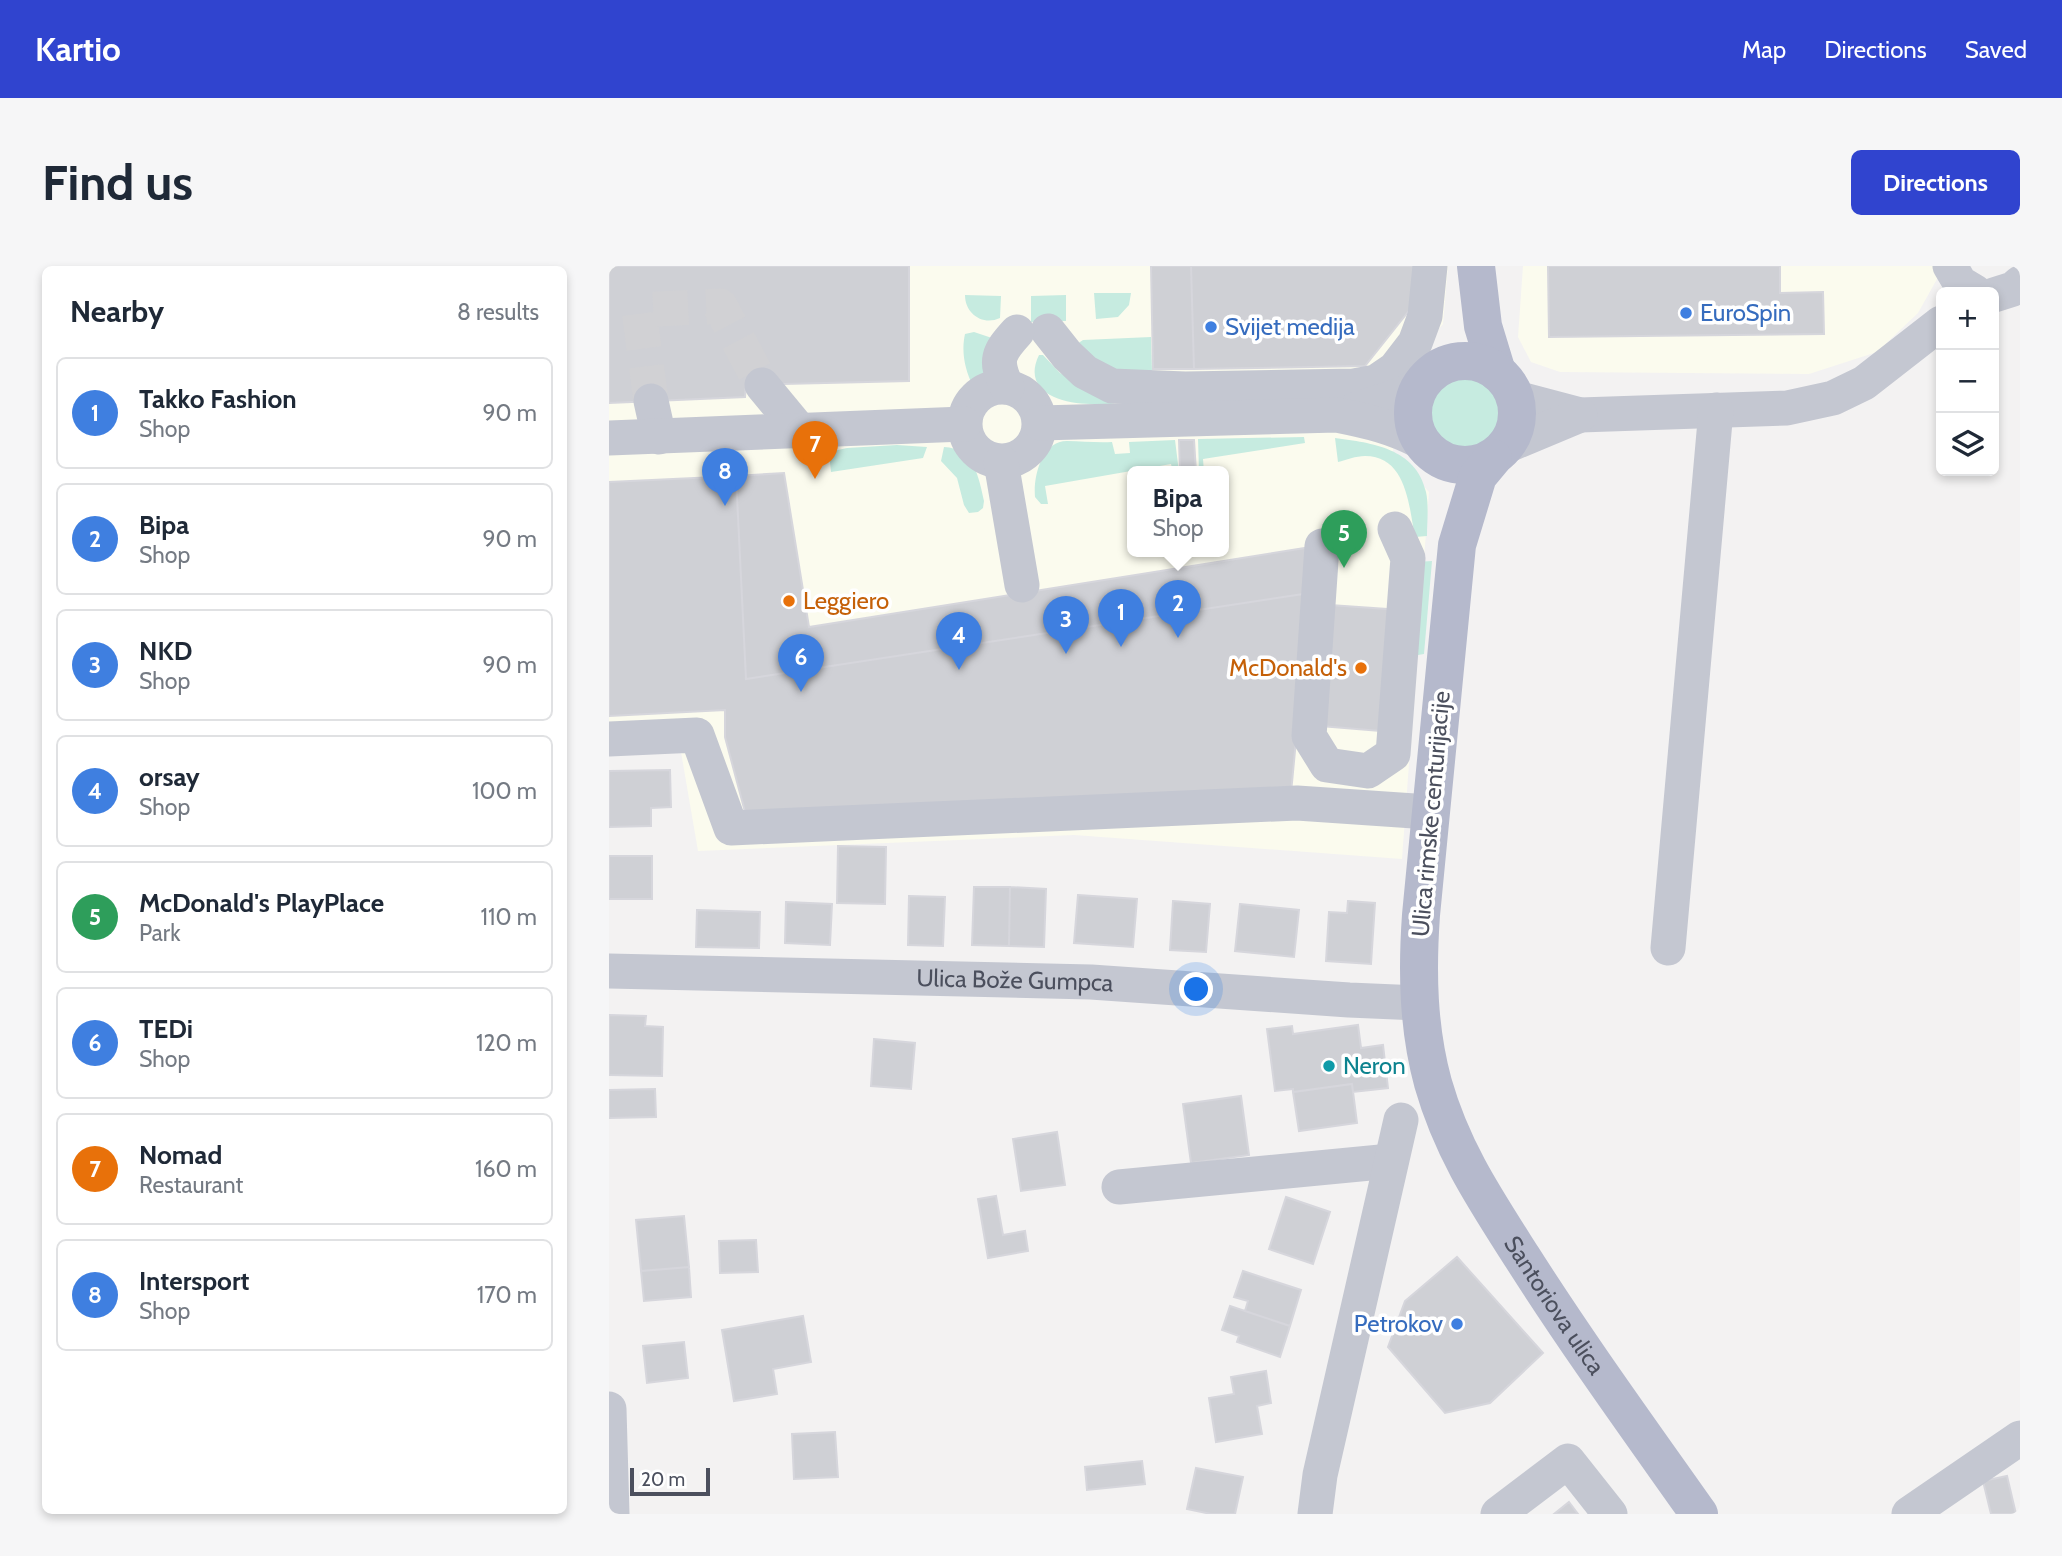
<!DOCTYPE html>
<html lang="en">
<head>
<meta charset="utf-8">
<style>
	:root { --surface:#fff; --page:#f6f6f7; --text:#1f2937; --muted:#747a83; --line:#e0e1e3; --accent:#3044cf }
	body { margin:0; font-family:Cabin,sans-serif; background:var(--page); color:var(--text) }
	.controls { position:absolute; right:21px; top:21px; display:grid; overflow:hidden; border-radius:10px; box-shadow:0 4px 10px #0003 }
	.controls button { width:63px; height:63px; display:grid; place-items:center; padding:0; border:0; border-bottom:2px solid var(--line); background:var(--surface); color:var(--text); font:35px sans-serif }
	.scale { position:absolute; left:21px; bottom:18px; width:80px; box-sizing:border-box; padding-left:7px; border:4px solid #4b4f5d; border-top:0; font-size:19px; line-height:24px; white-space:nowrap; color:#4b4f5d; -webkit-text-stroke:5px #fff; paint-order:stroke }
	.you { position:absolute; left:588px; top:724px; width:24px; height:24px; margin:-18px; border:5px solid #fff; border-radius:50%; background:#1a73e8; box-shadow:0 0 0 10px #1a73e833 }
	.badge { display:grid; place-items:center; width:46px; height:46px; border-radius:50%; background:var(--accent); color:#fff; font-size:23px; font-weight:700 }
	.pin { position:absolute; translate:-50% -58px; filter:drop-shadow(0 2px 4px #0008) }
	.pin::after { content:''; position:absolute; top:37px; width:24px; height:21px; background:inherit; clip-path:polygon(0 0,100% 0,50% 100%) }
	.popup { position:absolute; left:518px; top:200px; width:102px; height:91px; box-sizing:border-box; display:grid; place-content:center; border-radius:10px; background:var(--surface); filter:drop-shadow(0 2px 5px #0005); font-size:23px; white-space:nowrap; color:var(--muted) }
	.popup b { font-size:26px; color:var(--text) }
	.popup::after { content:''; position:absolute; left:50%; top:100%; margin-left:-14px; border:14px solid transparent; border-top-color:var(--surface) }
	.list { margin:0; padding:0; list-style:none }
	h2 { display:flex; justify-content:space-between; align-items:center; height:91px; margin:0; padding:0 28px; font-size:30px }
	h2 small { font-size:23px; font-weight:400; color:var(--muted) }
	.list li { display:grid; grid-template-columns:46px 1fr auto; gap:21px; align-items:center; box-sizing:border-box; height:112px; margin:0 14px 14px; padding:0 14px; border:2px solid var(--line); border-radius:10px }
	.list b { display:block; font-size:26px; white-space:nowrap }
	.list p { margin:0; font-size:23px; white-space:nowrap; color:var(--muted) }
	.list em { font-size:23px; font-style:normal; color:var(--muted) }
	.icon { flex:none; width:38px; height:38px; fill:none; stroke:currentColor; stroke-width:2; stroke-linecap:round; stroke-linejoin:round }
	.map { position:relative; flex:none; width:1411px; height:1248px; overflow:hidden; border-radius:10px }
	header { display:flex; align-items:center; gap:42px; box-sizing:border-box; height:98px; padding:0 35px; background:var(--accent); color:#fff }
	header strong { font-size:33px }
	nav { display:flex; gap:38px; margin-inline-start:auto; font-size:24px }
	.intro { display:flex; align-items:center; justify-content:space-between; box-sizing:border-box; height:168px; padding:0 42px }
	h1 { margin:0; font-size:49px }
	.button { padding:18px 32px; border-radius:10px; background:var(--accent); color:#fff; font-size:24px; font-weight:700 }
	main { display:flex; gap:42px; padding:0 42px }
	aside { flex:1; background:var(--surface); border-radius:10px; box-shadow:0 4px 10px #0003 }
	.map>svg:first-child { display:block }
	.commercial { fill:#fbfbee; fill-rule:evenodd }
	.green { fill:#c6ebe0 }
	.building { fill:#cfd0d5; stroke:#d6d6dc; stroke-width:2 }
	.lines { fill:none; stroke-linecap:round; stroke-linejoin:round }
	.minor-tunnel { stroke:#d1d1d4; stroke-width:35; stroke-dasharray:35 18; stroke-linecap:butt }
	.minor { stroke:#c4c7d1; stroke-width:35 }
	.major { stroke:#b5b9cc; stroke-width:38 }
	.shop-dot { fill:#3f7fe0; stroke:#fff; stroke-width:2.5 }
	.food-dot { fill:#e8710a; stroke:#fff; stroke-width:2.5 }
	.culture-dot { fill:#0f9aa8; stroke:#fff; stroke-width:2.5 }
	.labels { text-anchor:middle; stroke-width:7; stroke-linejoin:round; paint-order:stroke }
	.shop-label { font-size:24px; fill:#366cbe; stroke:#fff; text-anchor:start }
	.food-label { font-size:24px; fill:#c56008; stroke:#fff; text-anchor:start }
	.street-label { font-size:24px; fill:#4b4f5d; stroke:#fff }
	.culture-label { font-size:24px; fill:#0d838f; stroke:#fff; text-anchor:start }
</style>
</head>
<body>
<header>
<strong>Kartio</strong>
<nav><a>Map</a><a>Directions</a><a>Saved</a></nav>
</header>
<div class="intro"><h1>Find us</h1><a class="button">Directions</a></div>
<main>
<aside>
<h2>Nearby<small>8 results</small></h2>
<ul class="list">
<li><span class="badge" style="background:#3f7fe0">1</span><div><b>Takko Fashion</b><p>Shop</p></div><em>90 m</em></li>
<li><span class="badge" style="background:#3f7fe0">2</span><div><b>Bipa</b><p>Shop</p></div><em>90 m</em></li>
<li><span class="badge" style="background:#3f7fe0">3</span><div><b>NKD</b><p>Shop</p></div><em>90 m</em></li>
<li><span class="badge" style="background:#3f7fe0">4</span><div><b>orsay</b><p>Shop</p></div><em>100 m</em></li>
<li><span class="badge" style="background:#2e9e5b">5</span><div><b>McDonald's PlayPlace</b><p>Park</p></div><em>110 m</em></li>
<li><span class="badge" style="background:#3f7fe0">6</span><div><b>TEDi</b><p>Shop</p></div><em>120 m</em></li>
<li><span class="badge" style="background:#e8710a">7</span><div><b>Nomad</b><p>Restaurant</p></div><em>160 m</em></li>
<li><span class="badge" style="background:#3f7fe0">8</span><div><b>Intersport</b><p>Shop</p></div><em>170 m</em></li>
</ul>
</aside>
<div class="map">
<svg width="1411" height="1248" viewBox="0 0 1411 1248">
	<rect width="100%" height="100%" fill="#f3f2f2"/>
	<path class="commercial" d="M 0,0 L 839,0 L 834,58 L 788,113 L 784,187 L 820,226 L 793,593 L 465,569 L 89,585 L 72,486 L 0,490 ZM 524,206 L 614,206 L 614,286 L 524,286 Z
		M 914,0 L 1332,0 L 1333,4 L 1309,47 L 1268,86 L 1200,108 L 951,106 L 922,96 L 909,71 Z"/>
	<path class="green" d="M 485,27 L 522,27 L 520,39 L 509,51 L 487,53 Z
		M 356,29 L 392,30 L 391,52 C 374,60 356,48 356,29 Z
		M 457,29 L 457,55 L 422,56 L 422,30 Z
		M 365,66 L 383,72 C 380,82 374,114 370,120 L 364,120 C 356,104 352,86 356,68 Z
		M 542,71 L 543,105 L 502,106 L 468,78 L 474,74 Z
		M 430,89 L 434,89 L 451,107 L 508,136 C 500,140 490,138 481,138 C 453,138 412,126 430,89 Z
		M 858,95 L 873,98 L 888,106 L 907,148 L 904,164 L 854,198 C 789,184 788,104 858,95 Z
		M 695,171 L 696,177 L 594,193 L 595,206 L 590,206 L 589,173 Z
		M 726,172 C 763,177 807,182 817,226 C 820,240 818,256 818,270 L 806,271 C 800,241 798,190 756,190 C 747,190 737,194 729,196 Z
		M 566,174 L 570,206 L 564,206 L 562,198 L 436,220 L 439,238 L 432,238 L 426,231 C 424,210 433,175 458,175 C 473,175 488,177 503,176 L 506,188 L 521,187 L 520,176 Z
		M 288,179 L 318,181 L 314,192 L 222,206 L 220,186 L 238,182 Z
		M 335,181 C 365,182 370,212 375,235 L 374,242 L 369,246 L 360,247 L 355,239 L 348,212 L 332,195 Z
		M 823,295 L 815,388 L 809,389 L 807,296 Z"/>
	<path class="building" d="M 0,0 L 300,0 L 300,115 L 137,119 L 136,131 L 0,137 Z
		M 542,0 L 582,0 L 585,103 L 544,103 Z
		M 582,0 L 809,0 L 807,36 L 756,100 L 585,103 Z
		M 939,0 L 1171,0 L 1171,27 L 1214,26 L 1215,68 L 940,71 Z
		M 570,174 L 585,174 L 587,206 L 571,206 Z
		M 175,207 L 200,361 L 696,282 L 701,327 L 137,413 L 127,210 Z
		M 127,210 L 137,413 L 701,327 L 682,527 L 136,546 L 116,471 L 116,444 L 0,450 L 0,216 Z
		M 721,339 L 792,344 L 783,466 L 712,460 Z
		M 61,504 L 62,541 L 42,542 L 42,560 L 0,561 L 0,505 Z
		M 229,580 L 277,581 L 276,638 L 228,637 Z
		M 0,590 L 43,590 L 43,633 L 0,633 Z
		M 365,621 L 401,621 L 400,680 L 363,679 Z
		M 401,621 L 437,623 L 435,681 L 400,680 Z
		M 469,629 L 528,633 L 524,681 L 465,677 Z
		M 300,630 L 336,631 L 334,680 L 299,679 Z
		M 564,635 L 601,638 L 597,686 L 561,684 Z
		M 739,635 L 766,637 L 762,698 L 717,695 L 720,646 L 738,647 Z
		M 177,636 L 223,638 L 221,679 L 176,677 Z
		M 631,638 L 690,644 L 685,691 L 626,685 Z
		M 88,644 L 151,646 L 150,682 L 87,681 Z
		M 0,749 L 37,750 L 36,760 L 54,761 L 53,810 L 0,809 Z
		M 749,759 L 752,782 L 774,779 L 779,822 L 744,826 L 743,818 L 684,826 L 684,823 L 666,825 L 658,763 L 683,760 L 684,768 Z
		M 265,773 L 306,777 L 302,823 L 262,820 Z
		M 743,818 L 748,857 L 690,865 L 684,826 Z
		M 46,823 L 47,851 L 0,852 L 0,824 Z
		M 632,830 L 640,889 L 582,897 L 574,838 Z
		M 448,866 L 456,919 L 412,925 L 404,873 Z
		M 387,930 L 394,969 L 416,965 L 419,985 L 379,992 L 369,933 Z
		M 677,931 L 721,946 L 704,998 L 660,983 Z
		M 75,950 L 80,1001 L 32,1005 L 27,954 Z
		M 147,974 L 149,1006 L 111,1007 L 110,975 Z
		M 848,991 L 934,1087 L 881,1137 L 836,1147 L 779,1081 L 796,1035 Z
		M 80,1001 L 82,1031 L 35,1035 L 32,1005 Z
		M 634,1005 L 692,1024 L 681,1060 L 636,1045 L 639,1035 L 625,1031 Z
		M 621,1040 L 681,1060 L 671,1091 L 628,1076 L 630,1070 L 613,1064 Z
		M 194,1050 L 202,1096 L 164,1103 L 168,1128 L 125,1135 L 113,1064 Z
		M 75,1076 L 79,1112 L 38,1117 L 34,1080 Z
		M 657,1105 L 662,1137 L 648,1140 L 653,1168 L 607,1176 L 600,1132 L 625,1128 L 622,1111 Z
		M 226,1166 L 229,1211 L 185,1213 L 183,1168 Z
		M 533,1195 L 536,1218 L 478,1224 L 476,1201 Z
		M 587,1202 L 634,1211 L 626,1248 L 602,1248 L 578,1243 Z
		M 1398,1210 L 1407,1248 L 1382,1248 L 1374,1215 Z
		M 960,1236 L 969,1248 L 945,1248 Z"/>
	<g class="lines">
		<path class="minor-tunnel" d="M 42,135 L 30,44 L 111,40 L 153,119"/>
		<g class="minor">
			<path d="M 1341,0 L 1351,17 L 1366,26"/>
			<path d="M 1385,29 L 1404,23 L 1411,17"/>
			<path d="M 439,65 L 458,89 L 476,106 L 503,120 L 576,123 L 745,120 L 767,116 L 786,103 L 806,77 L 816,50 L 821,0"/>
			<path d="M 153,119 L 191,165"/>
			<circle cx="393" cy="158" r="37"/>
			<path d="M 398,121 C 385,94 389,87 408,66"/>
			<path d="M 907,132 L 971,149 L 1178,142 L 1224,132 L 1255,117 L 1332,57"/>
			<path d="M 42,135 L 50,171"/>
			<path d="M 745,144 L 792,129 L 815,115"/>
			<path d="M 431,157 L 728,149 C 758,155 785,161 812,176"/>
			<path d="M 0,172 L 355,158"/>
			<path d="M 897,180 L 971,149"/>
			<path d="M 392,196 L 413,319"/>
			<path d="M 713,280 L 700,470 L 718,499 L 759,505 L 784,488 L 799,292 L 786,263"/>
			<path d="M 0,473 L 88,469 L 122,562 L 688,537 L 820,546"/>
			<path d="M 1059,682 L 1107,144"/>
			<path id="s1" d="M 0,705 L 482,716 L 740,734 L 810,737"/>
			<path d="M 510,921 L 782,895"/>
			<path d="M 0,1143 L 3,1248"/>
			<path d="M 706,1248 L 711,1209 L 792,854"/>
			<path d="M 889,1248 L 959,1195 L 1001,1248"/>
			<path d="M 1300,1248 L 1411,1172"/>
		</g>
		<g class="major">
			<path d="M 867,0 L 874,60 L 888,106"/>
			<circle cx="856" cy="147" r="52"/>
			<path id="s2" d="M 884,192 L 869,210 L 848,279 L 812,649 C 808,706 809,762 824,817 C 843,884 876,933 913,991 C 969,1079 1030,1163 1090,1248"/>
		</g>
	</g>
	<g class="shop-dot">
		<circle cx="1077" cy="47" r="7"/>
		<circle cx="602" cy="61" r="7"/>
		<circle cx="848" cy="1058" r="7"/>
	</g>
	<g class="food-dot">
		<circle cx="180" cy="335" r="7"/>
		<circle cx="752" cy="402" r="7"/>
	</g>
	<circle class="culture-dot" cx="720" cy="800" r="7"/>
	<g class="labels">
		<g class="shop-label">
			<text x="1091" y="55">EuroSpin</text>
			<text x="616" y="69">Svijet medija</text>
			<text x="834" y="1066" text-anchor="end">Petrokov</text>
		</g>
		<g class="food-label">
			<text x="194" y="343">Leggiero</text>
			<text x="738" y="410" text-anchor="end">McDonald's</text>
		</g>
		<g class="street-label">
			<text transform="translate(822 548) rotate(-85)" y="8">Ulica rimske centurijacije</text>
			<text dy="8" stroke="none"><textPath href="#s1" startOffset="406">Ulica Bože Gumpca</textPath></text>
			<text dy="8" stroke="none"><textPath href="#s2" startOffset="891">Santoriova ulica</textPath></text>
		</g>
		<g class="culture-label">
			<text x="734" y="808">Neron</text>
		</g>
	</g>
</svg>
<div class="controls">
<button>+</button>
<button>−</button>
<button><svg class="icon" aria-label="layers" viewBox="0 0 24 24"><path d="M12 4l9 5-9 5-9-5zM3 14l9 5 9-5"/></svg></button>
</div>
<div class="scale">20 m</div>
<div class="you"></div>
<div class="pin badge" style="left:512px;top:381px;background:#3f7fe0">1</div>
<div class="pin badge" style="left:569px;top:372px;background:#3f7fe0">2</div>
<div class="popup"><b>Bipa</b>Shop</div>
<div class="pin badge" style="left:457px;top:388px;background:#3f7fe0">3</div>
<div class="pin badge" style="left:350px;top:404px;background:#3f7fe0">4</div>
<div class="pin badge" style="left:735px;top:302px;background:#2e9e5b">5</div>
<div class="pin badge" style="left:192px;top:426px;background:#3f7fe0">6</div>
<div class="pin badge" style="left:206px;top:213px;background:#e8710a">7</div>
<div class="pin badge" style="left:116px;top:240px;background:#3f7fe0">8</div>
</div>
</main>
</body>
</html>
